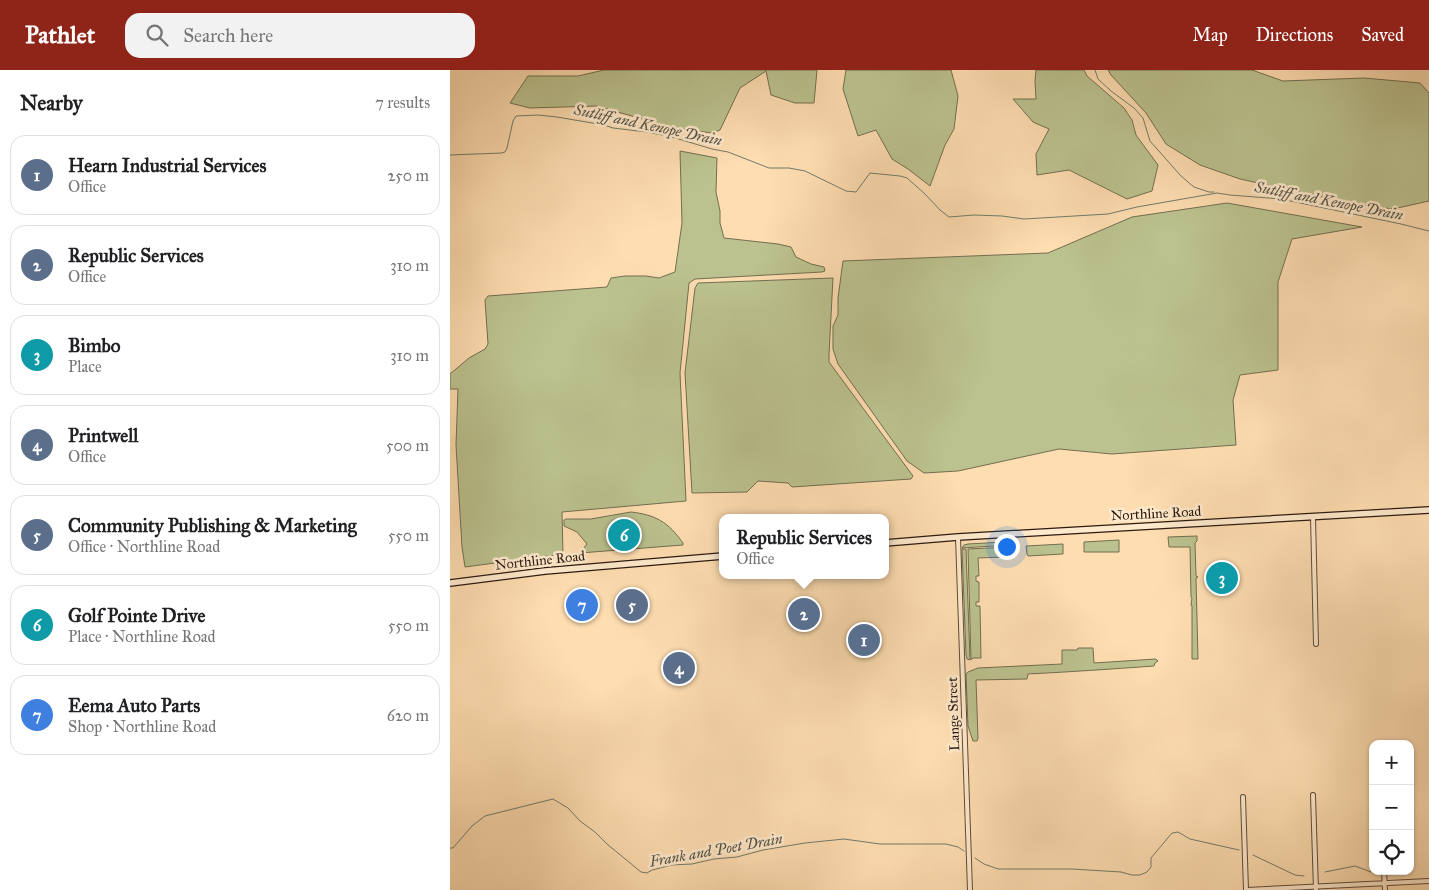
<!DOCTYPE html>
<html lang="en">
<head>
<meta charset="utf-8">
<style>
	:root { --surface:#fff; --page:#f2f2f2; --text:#202124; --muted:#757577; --line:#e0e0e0; --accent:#8f2418 }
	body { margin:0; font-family:"IM FELL Great Primer",serif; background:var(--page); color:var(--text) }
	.controls { position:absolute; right:15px; bottom:15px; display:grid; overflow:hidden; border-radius:10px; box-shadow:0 1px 4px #0004 }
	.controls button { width:45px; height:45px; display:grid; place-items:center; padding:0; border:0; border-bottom:1px solid var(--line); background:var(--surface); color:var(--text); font:25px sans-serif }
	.you { position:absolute; left:556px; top:476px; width:18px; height:18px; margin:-12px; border:4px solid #fff; border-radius:50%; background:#1a73e8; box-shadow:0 0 0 8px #1a73e833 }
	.badge { display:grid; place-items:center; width:32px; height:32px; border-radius:50%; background:var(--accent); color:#fff; font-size:16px; font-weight:700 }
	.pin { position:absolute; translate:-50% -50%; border:2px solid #fff; box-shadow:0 1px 5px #0006 }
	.popup { position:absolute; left:269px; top:444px; width:170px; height:65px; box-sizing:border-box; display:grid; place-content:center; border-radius:10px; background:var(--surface); filter:drop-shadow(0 1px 4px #0005); font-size:16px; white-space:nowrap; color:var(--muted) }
	.popup b { font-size:19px; color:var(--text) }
	.popup::after { content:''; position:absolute; left:50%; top:100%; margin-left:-10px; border:10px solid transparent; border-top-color:var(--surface) }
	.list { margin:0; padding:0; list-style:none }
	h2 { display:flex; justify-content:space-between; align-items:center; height:65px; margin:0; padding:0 20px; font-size:21px }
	h2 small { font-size:16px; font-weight:400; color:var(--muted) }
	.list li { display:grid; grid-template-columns:32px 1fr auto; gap:15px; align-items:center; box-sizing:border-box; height:80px; margin:0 10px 10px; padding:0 10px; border:1px solid var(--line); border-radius:15px }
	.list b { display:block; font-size:19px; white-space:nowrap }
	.list p { margin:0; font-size:16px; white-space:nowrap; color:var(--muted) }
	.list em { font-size:16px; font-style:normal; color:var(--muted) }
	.icon { flex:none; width:28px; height:28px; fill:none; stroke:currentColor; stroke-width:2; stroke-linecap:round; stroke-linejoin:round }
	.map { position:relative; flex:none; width:979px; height:820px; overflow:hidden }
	header { display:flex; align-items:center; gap:30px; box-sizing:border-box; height:70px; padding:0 25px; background:var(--accent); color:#fff }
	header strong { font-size:24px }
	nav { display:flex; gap:28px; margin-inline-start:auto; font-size:18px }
	.search { width:350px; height:45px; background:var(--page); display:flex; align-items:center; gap:12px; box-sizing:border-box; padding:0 18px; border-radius:15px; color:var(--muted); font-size:19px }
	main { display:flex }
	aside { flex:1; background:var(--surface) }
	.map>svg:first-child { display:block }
	.green { fill:#bbc28f; stroke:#736e50 }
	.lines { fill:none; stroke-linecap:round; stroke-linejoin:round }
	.stream { stroke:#717b6b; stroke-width:1 }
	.street-casing { stroke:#604b38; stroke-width:6 }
	.secondary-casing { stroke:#2b1a10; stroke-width:8 }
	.street { stroke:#fee9cc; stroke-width:4 }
	.secondary { stroke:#fee9cc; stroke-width:5.5 }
	.labels { text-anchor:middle; stroke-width:5; stroke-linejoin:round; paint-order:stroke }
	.street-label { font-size:14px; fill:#2b1a10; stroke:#fee9cc }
	.water-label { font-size:15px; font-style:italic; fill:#545345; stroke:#fee9cc }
</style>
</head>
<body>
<header>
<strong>Pathlet</strong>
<div class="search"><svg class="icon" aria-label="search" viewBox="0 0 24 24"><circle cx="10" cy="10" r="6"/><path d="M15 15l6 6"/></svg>Search here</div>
<nav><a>Map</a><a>Directions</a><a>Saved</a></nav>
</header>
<main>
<aside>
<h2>Nearby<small>7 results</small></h2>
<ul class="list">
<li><span class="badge" style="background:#5c6f8a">1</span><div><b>Hearn Industrial Services</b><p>Office</p></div><em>250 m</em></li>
<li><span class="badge" style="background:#5c6f8a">2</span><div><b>Republic Services</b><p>Office</p></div><em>310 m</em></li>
<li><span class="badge" style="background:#0f9aa8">3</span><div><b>Bimbo</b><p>Place</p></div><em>310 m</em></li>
<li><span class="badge" style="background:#5c6f8a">4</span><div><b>Printwell</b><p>Office</p></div><em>500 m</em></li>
<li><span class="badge" style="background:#5c6f8a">5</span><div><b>Community Publishing &amp; Marketing</b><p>Office · Northline Road</p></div><em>550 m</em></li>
<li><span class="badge" style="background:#0f9aa8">6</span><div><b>Golf Pointe Drive</b><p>Place · Northline Road</p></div><em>550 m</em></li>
<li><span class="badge" style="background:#3f7fe0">7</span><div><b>Eema Auto Parts</b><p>Shop · Northline Road</p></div><em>620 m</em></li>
</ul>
</aside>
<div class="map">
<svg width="979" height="820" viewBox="0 0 979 820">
	<rect width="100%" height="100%" fill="#feddb1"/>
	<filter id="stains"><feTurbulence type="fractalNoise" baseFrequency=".004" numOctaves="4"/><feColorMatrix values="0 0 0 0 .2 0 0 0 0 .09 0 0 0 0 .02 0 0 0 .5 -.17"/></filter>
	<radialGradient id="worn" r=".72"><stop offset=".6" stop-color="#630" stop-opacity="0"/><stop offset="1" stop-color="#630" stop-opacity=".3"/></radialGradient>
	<path class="green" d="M 154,0 L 367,0 L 364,33 L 345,33 L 321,25 L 316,1 L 290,18 L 270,60 L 262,63 L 225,58 L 146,36 L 80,38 L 60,33 L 78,6 L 128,6 Z
		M 396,0 L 501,0 L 508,26 L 504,59 L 495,75 L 480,116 L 458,99 L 442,89 L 426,60 L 408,66 L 393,19 Z
		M 586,0 L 634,0 L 637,6 L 674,38 L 682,50 L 686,65 L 708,95 L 702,121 L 677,129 L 619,100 L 587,105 L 586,84 L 599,59 L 583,52 L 563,29 L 586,29 L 585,11 Z
		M 658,0 L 802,0 L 833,11 L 914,8 L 970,13 L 979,23 L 979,131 L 943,139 L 899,133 L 790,109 L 750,95 L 716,74 L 696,43 L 661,5 Z
		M 230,81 L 267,88 L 266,122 L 270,141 L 270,153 L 274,168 L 328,174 L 341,177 L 346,187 L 361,194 L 374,197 L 375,201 L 372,202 L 245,209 L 239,213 L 230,303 L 236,431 L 112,442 L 113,484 L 15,497 L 12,477 L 6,375 L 8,319 L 0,319 L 0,304 L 19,288 L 35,279 L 38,274 L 35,230 L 38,226 L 157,217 L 161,208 L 175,206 L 196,206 L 209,208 L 225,202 L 232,153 Z
		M 777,133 L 912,157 L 842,169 L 828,212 L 828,300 L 790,305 L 783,330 L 786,375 L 662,384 L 609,379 L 508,401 L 474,403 L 457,391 L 388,294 L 383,279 L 383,256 L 388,245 L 388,228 L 393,191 L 598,183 L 682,147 Z
		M 383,208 L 379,284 L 379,292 L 463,406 L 461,409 L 342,417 L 338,413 L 308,411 L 297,422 L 242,423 L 235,303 L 245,218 L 248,213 Z
		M 181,442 C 206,445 218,452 233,473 L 233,475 L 130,483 L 137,474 L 127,462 L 114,456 L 114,450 L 116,449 L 141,449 Z
		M 747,466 L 747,471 L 745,473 L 746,506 L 748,507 L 746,508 L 748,589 L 742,589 L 742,536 L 741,535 L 742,528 L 741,527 L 740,477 L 719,477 L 718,467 Z
		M 669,470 L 669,482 L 634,482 L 634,472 Z
		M 553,472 L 558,475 L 512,478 L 514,475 L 518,474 Z
		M 613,474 L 613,484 L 578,486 L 577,484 L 576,476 Z
		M 558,477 L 559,485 L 556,487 L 528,488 L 529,506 L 526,506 L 526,511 L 529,512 L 529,532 L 526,532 L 526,536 L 530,536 L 531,588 L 523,588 L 521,590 L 518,479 Z
		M 512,479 L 516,479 L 520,590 L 517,589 L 516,585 Z
		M 628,578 L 643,578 L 644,593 L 706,589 L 708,591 L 705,593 L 704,596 C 662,599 619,602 578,604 L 577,609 L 526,610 L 528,668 L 527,671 L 523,671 L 518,656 L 516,604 L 518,602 L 528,598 L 612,594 L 612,580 L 627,580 Z"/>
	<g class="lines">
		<path class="stream" d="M 645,0 L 648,9 L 661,21 L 684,38 L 693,48 L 700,71 L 731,106 L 744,117 L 759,122 L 764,122
			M 0,85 L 52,83 L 55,82 L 57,78 L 63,51 L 66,46 L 88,45 L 107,47 L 154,55 L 163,58 L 197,62 L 222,67 L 262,79 L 278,82 L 319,98 L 339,98 L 355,101 L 396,121 L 406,122 L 420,103 L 450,106 L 457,108 L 475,124 L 490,140 L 499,147 L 524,145 L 552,146 L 574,149 L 658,144 L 687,137 L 767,123 L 780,125 L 831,129 L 951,154 L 979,161
			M 0,778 L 3,778 L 22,756 L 35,746 L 103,729 L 118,738 L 130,751 L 145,762 L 157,774 L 191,802 L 197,803 L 202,800 L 222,795 L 242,794 L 264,789 L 287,787 L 313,780 L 355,773 L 394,769 L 430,774 L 496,774 L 508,777 L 514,781
			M 803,785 L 845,805 L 854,806
			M 525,788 L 534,794 L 548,799 L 622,799 L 671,802 L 682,805 L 690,805 L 697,802 L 701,797 L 701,788 L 722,763 L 728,762 L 740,769 L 789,780
			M 875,802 L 905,796 L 921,802"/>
		<defs>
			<path id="street" d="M 863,447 L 866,574
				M 508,467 L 520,820
				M 863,725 L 866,820
				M 793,727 L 796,820
				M 934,801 L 935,820
				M 797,820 L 979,811"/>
			<path id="secondary" d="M 435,473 L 508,467 L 979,440
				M 0,513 L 95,501 L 273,486"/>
		</defs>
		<use href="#street" class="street-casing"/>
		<use href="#secondary" class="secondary-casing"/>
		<use href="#street" class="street"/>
		<use href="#secondary" class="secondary"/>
	</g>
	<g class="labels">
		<g class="street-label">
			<text transform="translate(706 443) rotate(-3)" y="5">Northline Road</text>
			<text transform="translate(90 490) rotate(-6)" y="5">Northline Road</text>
			<text transform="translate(503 644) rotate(-92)" y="5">Lange Street</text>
		</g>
		<g class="water-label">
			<text transform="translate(198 55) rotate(12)" y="5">Sutliff and Kenope Drain</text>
			<text transform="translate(879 131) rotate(11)" y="5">Sutliff and Kenope Drain</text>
			<text transform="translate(266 780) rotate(-10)" y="5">Frank and Poet Drain</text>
		</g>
	</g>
	<rect width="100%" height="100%" filter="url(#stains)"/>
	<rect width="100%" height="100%" fill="url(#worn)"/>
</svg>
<div class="controls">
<button>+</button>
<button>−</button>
<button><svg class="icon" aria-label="locate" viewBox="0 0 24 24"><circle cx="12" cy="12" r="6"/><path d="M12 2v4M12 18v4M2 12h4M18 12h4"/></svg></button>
</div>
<div class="you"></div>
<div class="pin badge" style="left:414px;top:570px;background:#5c6f8a">1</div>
<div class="pin badge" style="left:354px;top:544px;background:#5c6f8a">2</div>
<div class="popup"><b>Republic Services</b>Office</div>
<div class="pin badge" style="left:772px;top:508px;background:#0f9aa8">3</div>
<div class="pin badge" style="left:229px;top:598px;background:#5c6f8a">4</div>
<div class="pin badge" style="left:182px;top:535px;background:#5c6f8a">5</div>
<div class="pin badge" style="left:174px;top:465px;background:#0f9aa8">6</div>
<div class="pin badge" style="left:132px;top:535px;background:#3f7fe0">7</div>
</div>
</main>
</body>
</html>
